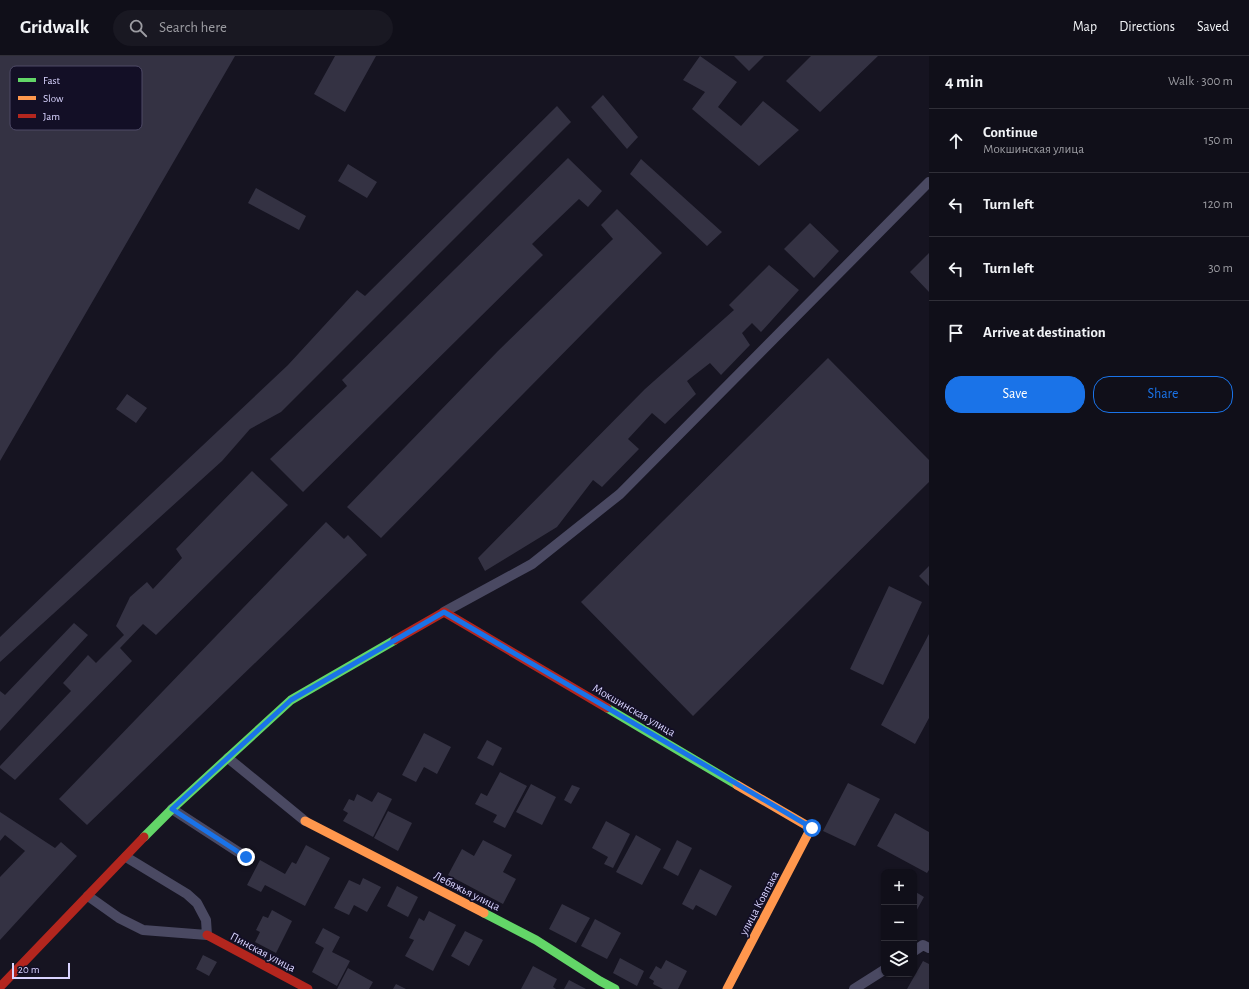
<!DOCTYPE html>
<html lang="en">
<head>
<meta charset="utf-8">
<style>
	:root { --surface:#100f19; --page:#191822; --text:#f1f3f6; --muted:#9c9ca2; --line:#302f38; --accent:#1a73e8 }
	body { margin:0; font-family:"Alegreya Sans",sans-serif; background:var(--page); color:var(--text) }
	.controls { position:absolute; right:12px; bottom:12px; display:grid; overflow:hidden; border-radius:8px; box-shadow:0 1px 3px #0004 }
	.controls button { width:36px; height:36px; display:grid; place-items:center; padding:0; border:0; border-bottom:1px solid var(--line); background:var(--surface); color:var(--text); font:20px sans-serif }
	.scale { position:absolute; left:12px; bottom:10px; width:58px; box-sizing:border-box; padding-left:4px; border:2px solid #d9d4ff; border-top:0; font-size:11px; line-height:14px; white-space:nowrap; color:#d9d4ff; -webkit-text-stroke:3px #130f26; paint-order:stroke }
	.stop { position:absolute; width:12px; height:12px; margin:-9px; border:3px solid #1a73e8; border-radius:50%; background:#fff }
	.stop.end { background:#1a73e8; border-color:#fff; box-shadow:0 1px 4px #0008 }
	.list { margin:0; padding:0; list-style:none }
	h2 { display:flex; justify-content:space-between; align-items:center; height:52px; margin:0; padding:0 16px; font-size:17px }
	h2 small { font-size:13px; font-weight:400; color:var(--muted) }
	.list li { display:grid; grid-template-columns:26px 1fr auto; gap:12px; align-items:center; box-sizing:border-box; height:64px; padding:0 16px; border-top:1px solid var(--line) }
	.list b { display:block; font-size:15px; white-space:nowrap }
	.list p { margin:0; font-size:13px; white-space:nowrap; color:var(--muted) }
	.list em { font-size:13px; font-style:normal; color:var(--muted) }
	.actions { display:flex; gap:8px; padding:12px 16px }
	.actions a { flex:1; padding:9px 0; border:1px solid var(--accent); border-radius:16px; text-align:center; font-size:14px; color:var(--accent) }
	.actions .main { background:var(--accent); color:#fff }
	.icon { flex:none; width:22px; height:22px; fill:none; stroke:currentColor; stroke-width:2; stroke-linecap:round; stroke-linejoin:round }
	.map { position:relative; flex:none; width:929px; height:933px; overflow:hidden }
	header { display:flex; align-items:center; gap:24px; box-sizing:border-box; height:56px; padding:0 20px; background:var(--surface); border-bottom:1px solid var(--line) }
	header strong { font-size:19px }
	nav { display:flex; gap:22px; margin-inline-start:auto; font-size:14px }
	.search { width:280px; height:36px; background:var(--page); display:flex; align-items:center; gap:10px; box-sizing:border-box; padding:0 14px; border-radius:22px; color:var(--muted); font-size:15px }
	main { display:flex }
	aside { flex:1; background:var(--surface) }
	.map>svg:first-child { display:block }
	.building { fill:#343243 }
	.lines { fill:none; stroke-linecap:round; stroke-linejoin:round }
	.lane { stroke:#4a4962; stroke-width:10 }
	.fast { stroke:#63d668; stroke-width:9 }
	.slow { stroke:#ff974d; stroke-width:9 }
	.jam { stroke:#b3261e; stroke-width:9 }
	.route { stroke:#1a73e8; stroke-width:5 }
	.labels { text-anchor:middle; stroke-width:3.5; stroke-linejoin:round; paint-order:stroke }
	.street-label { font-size:12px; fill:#d9d4ff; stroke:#130f26 }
	.key { fill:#130f26; stroke:#4e4a67; stroke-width:1 }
	.key-label { font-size:11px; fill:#d9d4ff }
</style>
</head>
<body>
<header>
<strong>Gridwalk</strong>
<div class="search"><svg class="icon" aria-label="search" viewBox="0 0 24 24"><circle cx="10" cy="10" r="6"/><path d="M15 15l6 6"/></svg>Search here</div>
<nav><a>Map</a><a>Directions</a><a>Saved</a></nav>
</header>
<main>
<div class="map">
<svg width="929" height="933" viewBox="0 0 929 933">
	<rect width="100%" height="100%" fill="#161421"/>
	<path class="building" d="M 0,0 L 235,0 L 0,405 Z
		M 335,0 L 376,0 L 345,56 L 314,38 Z
		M 700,0 L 737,26 L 718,51 L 741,70 L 763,45 L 799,74 L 759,110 L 692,53 L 705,36 L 683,24 Z
		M 734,0 L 764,0 L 749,15 Z
		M 811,0 L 878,0 L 820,56 L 786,25 Z
		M 603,39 L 638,81 L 627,93 L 591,51 Z
		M 557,50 L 571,66 L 281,356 L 250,373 L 222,405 L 0,606 L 0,581 L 48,535 L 288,309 L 357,234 L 365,240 Z
		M 568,102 L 602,135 L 588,151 L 579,143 L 532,188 L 543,199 L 303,436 L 270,403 L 347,330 L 342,324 Z
		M 641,103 L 722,176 L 707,190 L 630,118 Z
		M 348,108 L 377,126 L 367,142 L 338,125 Z
		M 256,132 L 306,160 L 299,174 L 248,147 Z
		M 617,153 L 662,197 L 381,482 L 347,451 L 498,295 L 613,183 L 601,169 Z
		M 810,167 L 839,195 L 814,222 L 784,193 Z
		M 929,197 L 929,236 L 910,216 Z
		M 769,209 L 799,234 L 761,276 L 752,267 L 742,277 L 750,289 L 721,319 L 710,307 L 687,325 L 696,338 L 665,368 L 652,357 L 628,383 L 639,393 L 602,431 L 593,424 L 557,471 L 485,515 L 478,502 L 645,333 L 734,254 L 729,249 Z
		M 828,302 L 929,404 L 929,426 L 693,660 L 581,546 Z
		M 127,338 L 147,352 L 136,367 L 116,353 Z
		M 252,415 L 288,449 L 156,579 L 143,568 L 120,592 L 132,605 L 15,724 L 0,712 L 0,710 L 71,635 L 63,627 L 88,599 L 96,607 L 124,579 L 116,570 L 130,541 L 147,526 L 153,533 L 182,502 L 176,493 Z
		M 326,466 L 344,483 L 348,479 L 367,499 L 87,769 L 59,743 Z
		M 929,510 L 929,530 L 919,520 Z
		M 889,530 L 922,546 L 883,629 L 850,613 Z
		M 74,567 L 88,579 L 0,675 L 0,635 L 5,639 Z
		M 929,578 L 929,662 L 915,688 L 881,669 Z
		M 424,677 L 451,691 L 437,718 L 424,711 L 416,726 L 402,719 Z
		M 487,684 L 502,692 L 493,710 L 477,702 Z
		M 500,716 L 527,730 L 505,772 L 493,766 L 497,759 L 475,748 L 481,737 L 487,740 Z
		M 848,727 L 880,743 L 855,790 L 823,775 Z
		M 531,728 L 556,741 L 542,769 L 516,756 Z
		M 572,729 L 580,732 L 571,748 L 564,744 Z
		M 378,736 L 392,743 L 373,781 L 343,765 L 348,757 L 343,754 L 349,743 L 354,745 L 357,738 L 372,746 Z
		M 388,755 L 412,767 L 398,795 L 374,782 Z
		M 0,756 L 55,792 L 61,786 L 77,800 L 0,884 L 0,821 L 25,795 L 5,779 L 0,785 Z
		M 895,757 L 929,776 L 929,814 L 927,817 L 877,790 Z
		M 606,765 L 630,778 L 613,812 L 604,808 L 608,801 L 592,792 Z
		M 636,779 L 661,793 L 642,829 L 616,816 Z
		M 483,784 L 512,799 L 503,816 L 516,823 L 503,848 L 448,819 L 462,793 L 474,800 Z
		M 677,784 L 692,792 L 678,820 L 663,812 Z
		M 306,789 L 330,802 L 305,850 L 265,829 L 261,836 L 247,829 L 260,804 L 285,818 L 292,806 L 296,808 Z
		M 700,813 L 732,830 L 716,860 L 696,849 L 693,854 L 682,848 Z
		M 363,822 L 381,831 L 367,856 L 354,849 L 349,859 L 334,852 L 349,824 L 360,829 Z
		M 397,830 L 418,841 L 408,861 L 387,850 Z
		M 914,835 L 924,841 L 914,859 Z
		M 562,848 L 590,862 L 576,887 L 549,873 Z
		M 272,854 L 292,865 L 276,897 L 255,886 L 260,876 L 256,874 L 263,860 L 268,862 Z
		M 429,855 L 456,869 L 433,915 L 405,900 L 414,884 L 409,882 L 419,862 L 424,865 Z
		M 595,863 L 621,877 L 607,903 L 581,890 Z
		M 323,872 L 340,881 L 332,896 L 350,905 L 337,930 L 312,916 L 324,892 L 315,887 Z
		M 465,875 L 483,884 L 469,910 L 451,900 Z
		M 203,899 L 217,906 L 209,920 L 196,913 Z
		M 620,902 L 644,915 L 637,930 L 613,917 Z
		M 666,904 L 687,915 L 678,933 L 663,933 L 653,928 L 654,925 L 649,922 L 656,910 L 661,913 Z
		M 923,905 L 929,908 L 929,933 L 907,933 Z
		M 533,910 L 557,923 L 553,931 L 556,933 L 521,933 Z
		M 348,912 L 373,926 L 369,933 L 337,933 Z
		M 569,924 L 586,933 L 564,933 Z
		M 396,928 L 406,933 L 393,933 Z"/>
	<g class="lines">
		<path class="lane" d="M 444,556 L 532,508 L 620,438 L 929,126
			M 228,702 L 305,765
			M 172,753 L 246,801
			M 88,840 L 119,862 L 143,874 L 207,879 L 206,864 L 197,847 L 187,838 L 126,801
			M 914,895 L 923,889 L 929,892
			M 854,933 L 884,914"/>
		<path class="fast" d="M 607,652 L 737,729
			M 144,781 L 172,753 L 291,644 L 395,584
			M 484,857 L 536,884 L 600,925 L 615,933"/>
		<path class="slow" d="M 305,765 L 484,857
			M 727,933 L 811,772 L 737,729"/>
		<path class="jam" d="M 395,584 L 444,556 L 607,652
			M 207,879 L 308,933
			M 0,931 L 144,781"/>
	</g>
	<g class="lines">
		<path class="route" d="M 246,801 L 172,753 L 291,644 L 444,556 L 812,772"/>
	</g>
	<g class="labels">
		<g class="street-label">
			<text transform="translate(634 654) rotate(30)" y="4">Мокшинская улица</text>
			<text transform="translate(467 835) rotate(27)" y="4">Лебяжья улица</text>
			<text transform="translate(759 847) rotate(-62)" y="4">улица Ковпака</text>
			<text transform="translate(263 896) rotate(28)" y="4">Пинская улица</text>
		</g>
	</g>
	<rect x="10" y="10" width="132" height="64" rx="6" class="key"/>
	<rect x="18" y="22" width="18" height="4" fill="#63d668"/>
	<rect x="18" y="40" width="18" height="4" fill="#ff974d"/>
	<rect x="18" y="58" width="18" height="4" fill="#b3261e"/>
	<g class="key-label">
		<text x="43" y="28">Fast</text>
		<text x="43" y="46">Slow</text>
		<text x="43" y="64">Jam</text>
	</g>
</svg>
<div class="controls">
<button>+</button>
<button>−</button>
<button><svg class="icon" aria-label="layers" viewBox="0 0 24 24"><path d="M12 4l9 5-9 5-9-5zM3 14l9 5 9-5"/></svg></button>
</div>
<div class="scale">20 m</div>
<div class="stop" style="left:812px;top:772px"></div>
<div class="stop end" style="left:246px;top:801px"></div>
</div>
<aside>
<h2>4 min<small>Walk · 300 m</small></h2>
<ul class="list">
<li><svg class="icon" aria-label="ahead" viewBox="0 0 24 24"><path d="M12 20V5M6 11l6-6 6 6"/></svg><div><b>Continue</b><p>Мокшинская улица</p></div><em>150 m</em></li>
<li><svg class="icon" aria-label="left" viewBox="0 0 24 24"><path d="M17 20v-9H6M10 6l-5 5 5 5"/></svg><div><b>Turn left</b></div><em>120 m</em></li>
<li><svg class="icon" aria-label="left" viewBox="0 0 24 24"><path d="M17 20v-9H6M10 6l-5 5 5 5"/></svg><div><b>Turn left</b></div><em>30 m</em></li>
<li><svg class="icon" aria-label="arrive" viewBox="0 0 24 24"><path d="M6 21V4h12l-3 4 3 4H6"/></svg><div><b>Arrive at destination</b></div></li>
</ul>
<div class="actions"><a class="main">Save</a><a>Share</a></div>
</aside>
</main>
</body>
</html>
